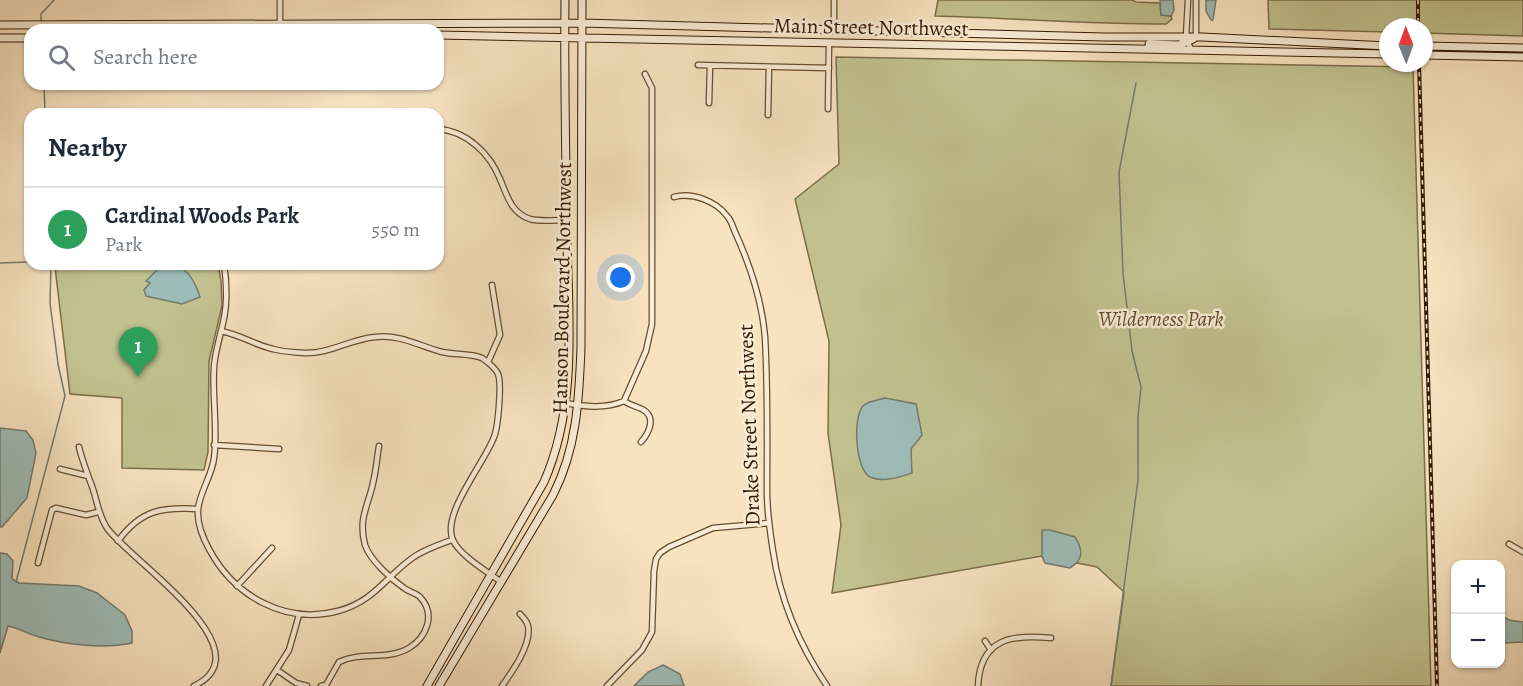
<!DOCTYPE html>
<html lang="en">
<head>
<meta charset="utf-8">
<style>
	:root { --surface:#fff; --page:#f2f2f3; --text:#1f2937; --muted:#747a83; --line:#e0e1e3; --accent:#0b8043 }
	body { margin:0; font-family:Alegreya,serif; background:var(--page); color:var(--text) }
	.controls { position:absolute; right:18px; bottom:18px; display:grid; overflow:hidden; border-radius:12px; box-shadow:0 2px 4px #0004 }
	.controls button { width:54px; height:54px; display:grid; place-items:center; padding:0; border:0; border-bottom:2px solid var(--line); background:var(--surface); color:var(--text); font:30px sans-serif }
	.compass { position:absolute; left:1379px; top:18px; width:54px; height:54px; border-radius:50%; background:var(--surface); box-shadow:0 2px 4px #0004; rotate:359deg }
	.you { position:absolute; left:621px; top:278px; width:21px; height:21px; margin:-15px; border:4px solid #fff; border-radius:50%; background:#1a73e8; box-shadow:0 0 0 9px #1a73e833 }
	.badge { display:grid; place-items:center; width:39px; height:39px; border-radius:50%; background:var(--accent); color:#fff; font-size:20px; font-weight:700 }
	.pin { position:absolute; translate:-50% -50px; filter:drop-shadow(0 2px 3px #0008) }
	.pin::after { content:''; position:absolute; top:32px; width:21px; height:18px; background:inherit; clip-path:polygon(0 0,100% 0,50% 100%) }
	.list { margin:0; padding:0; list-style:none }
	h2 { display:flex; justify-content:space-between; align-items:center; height:78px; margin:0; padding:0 24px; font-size:26px }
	h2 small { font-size:20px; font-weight:400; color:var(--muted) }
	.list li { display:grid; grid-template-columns:39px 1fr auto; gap:18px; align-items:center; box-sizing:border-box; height:84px; padding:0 24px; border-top:2px solid var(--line) }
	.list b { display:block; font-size:22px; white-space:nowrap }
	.list p { margin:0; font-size:20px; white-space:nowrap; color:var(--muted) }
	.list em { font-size:20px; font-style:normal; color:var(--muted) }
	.icon { flex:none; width:33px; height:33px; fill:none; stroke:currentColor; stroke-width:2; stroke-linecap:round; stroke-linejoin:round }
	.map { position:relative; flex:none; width:1523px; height:686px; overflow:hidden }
	.search { position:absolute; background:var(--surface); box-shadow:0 2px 4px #0004; left:24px; top:24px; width:420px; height:66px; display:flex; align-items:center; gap:15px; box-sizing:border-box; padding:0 21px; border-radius:18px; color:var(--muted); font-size:22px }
	.panel { position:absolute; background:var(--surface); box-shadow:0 2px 4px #0004; left:24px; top:108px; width:420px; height:162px; border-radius:18px }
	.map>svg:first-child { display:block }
	.green { fill:#c2c290; stroke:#7c6e48; stroke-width:1.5 }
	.water { fill:#9ebdb8; stroke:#747c6e; stroke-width:1.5 }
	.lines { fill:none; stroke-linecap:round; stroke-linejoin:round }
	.stream { stroke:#747c6e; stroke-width:1.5 }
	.street-casing { stroke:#664d30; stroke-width:7 }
	.secondary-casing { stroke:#361b00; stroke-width:9 }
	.street { stroke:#faedd7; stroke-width:4.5 }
	.secondary { stroke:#faedd7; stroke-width:7 }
	.rail-casing { stroke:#361b00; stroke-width:4 }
	.rail { stroke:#faedd7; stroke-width:1.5; stroke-dasharray:4.5; stroke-linecap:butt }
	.labels { text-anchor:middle; stroke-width:5; stroke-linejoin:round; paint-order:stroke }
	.street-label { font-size:21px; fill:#361b00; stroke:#faedd7 }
	.park-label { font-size:21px; font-style:italic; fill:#604d2b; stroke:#faedd7 }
</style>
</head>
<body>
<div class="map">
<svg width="1523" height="686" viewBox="0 0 1523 686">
	<rect width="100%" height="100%" fill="#f8e3c1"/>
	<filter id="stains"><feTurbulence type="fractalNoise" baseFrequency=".00333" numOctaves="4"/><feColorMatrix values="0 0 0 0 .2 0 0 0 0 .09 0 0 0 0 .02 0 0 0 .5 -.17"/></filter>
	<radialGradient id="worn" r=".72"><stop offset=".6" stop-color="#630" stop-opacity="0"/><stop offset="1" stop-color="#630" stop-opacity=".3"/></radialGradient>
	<path class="green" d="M 938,0 L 1132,0 L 1136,2 L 1160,3 L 1161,15 L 1171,16 L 1172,19 L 1166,24 C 1089,24 1012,18 935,16 Z
		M 1268,0 L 1523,0 L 1523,36 L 1424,33 L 1424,27 L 1388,27 L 1388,32 L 1269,29 Z
		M 836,57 L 1413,67 L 1431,686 L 1111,686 L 1124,592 L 1097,567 L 1042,556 L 832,593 L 841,525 L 828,433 L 829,341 L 795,199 L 839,164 Z
		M 164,264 L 218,264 L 221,281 L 222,306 L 209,361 L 208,452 L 204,470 L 122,468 L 122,398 L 70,394 L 55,267 Z"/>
	<path class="water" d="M 1160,0 L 1173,0 L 1174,10 L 1171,16 L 1161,15 Z
		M 1206,0 L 1216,0 L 1213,20 L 1211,20 L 1206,11 Z
		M 163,264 C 185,263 194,278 200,297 L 182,304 L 146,296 L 144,290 L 150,283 L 146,281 Z
		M 885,398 L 916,404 L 922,435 L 911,449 L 912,473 C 900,477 883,483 870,477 C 856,470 852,419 863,406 C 868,401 879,400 885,398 Z
		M 0,428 L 26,431 L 33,440 L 36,453 L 27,498 L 2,527 L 0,527 Z
		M 1042,530 L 1050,530 L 1075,537 C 1083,550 1084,559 1070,568 L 1045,563 L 1042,556 Z
		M 0,553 L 7,554 L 13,561 L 12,579 L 19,583 L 79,586 L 97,593 L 125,615 L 132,631 L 132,643 C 103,649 68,645 39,637 C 28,634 19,628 8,626 L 0,653 Z
		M 1500,615 L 1509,620 L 1523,622 L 1523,642 L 1504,643 L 1501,640 Z
		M 663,665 L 680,674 L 684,686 L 634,686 L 648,672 Z"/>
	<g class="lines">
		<path class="stream" d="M 41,21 L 41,14 L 54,0
			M 44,84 L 45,114
			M 0,263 L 30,262
			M 16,582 L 65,396 L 58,364 L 50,303 L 51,264
			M 1111,686 L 1138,480 L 1138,417 L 1141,387 L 1132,351 L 1123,273 L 1119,172 L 1136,83"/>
		<defs>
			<path id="street" d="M 280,0 L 280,23
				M 834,0 L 834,30
				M 1188,0 L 1186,37 L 1191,50
				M 1196,38 L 1196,0
				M 698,65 L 829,68
				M 709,103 L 710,66
				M 828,109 L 829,43
				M 768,115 L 769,67
				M 438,129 C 467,131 490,154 500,179 C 507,195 511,213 530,219 C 541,222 555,220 567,220
				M 674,197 C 692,192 716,201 727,216 C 731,220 733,227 735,232 C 750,265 762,301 765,337 C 768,389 767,441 767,492 C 767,512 770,532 773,551 C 780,600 800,646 827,686
				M 224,264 C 227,284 228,302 223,323 C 220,337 215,352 214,367 C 212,397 218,429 214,458 C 212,476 199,493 198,510 C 197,523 203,538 209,549 C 234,596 285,625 338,611 C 373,602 385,578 411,559 C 423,550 438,545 452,540
				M 221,331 C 241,335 255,345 273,349 C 283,352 294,352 305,353 C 329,354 351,339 375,337 C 400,334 419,346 442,352 C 455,355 470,353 482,358 C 487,361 496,369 498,374 C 502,383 498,428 494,437 C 484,464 441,514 453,540 C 459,555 488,572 501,582
				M 488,362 L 500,335 L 492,285
				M 624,401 L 646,351 L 652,324 L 652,88 L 645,74
				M 566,403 C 585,407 606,409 624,401 C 630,405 635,406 642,409 C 657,417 649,433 641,442
				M 214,445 L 279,449
				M 79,447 C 82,460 86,469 90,481 C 97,497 97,513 107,528 C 127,558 269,650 194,686
				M 60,469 L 88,476
				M 118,541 C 141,510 161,507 198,509
				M 1509,544 L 1523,552
				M 38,563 L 52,510 L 56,508 L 86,515 L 98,512
				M 237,586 L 272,548
				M 985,641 L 991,650
				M 277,670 L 296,683 L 307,686
				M 266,686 L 289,650 L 299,615
				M 321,686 L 326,685 L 339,662 C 361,651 387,661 409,648 C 427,637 436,614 420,597 C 416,593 409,592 404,588 C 391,579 370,560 365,545 C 358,518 368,507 373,483 C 376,471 377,458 379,446
				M 502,686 C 512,672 532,644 528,626 C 527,621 524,618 520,614
				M 607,686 L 642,650 L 652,632 L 654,571 L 656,559 L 660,553 L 669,547 L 713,528 L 769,523
				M 978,686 C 980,639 1011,634 1051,638"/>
			<path id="secondary" d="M 0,25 L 582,23 L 1104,37 L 1202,37 L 1388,46
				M 438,35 L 1388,54
				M 0,38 L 30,38
				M 1149,44 L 1179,45 L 1193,39
				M 1424,46 L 1523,48
				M 1424,55 L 1523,57
				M 427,686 L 544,482 C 577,407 569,323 567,243 C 566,162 564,81 565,0
				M 439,686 L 553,495 C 577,448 579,399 581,348 L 582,0"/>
		</defs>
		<use href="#street" class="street-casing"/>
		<use href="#secondary" class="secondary-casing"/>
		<use href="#street" class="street"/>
		<use href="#secondary" class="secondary"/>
		<defs>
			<path id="rail" d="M 1418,0 L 1418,27
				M 1419,63 L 1437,686"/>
		</defs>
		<use href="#rail" class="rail-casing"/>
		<use href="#rail" class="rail"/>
	</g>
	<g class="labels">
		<g class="street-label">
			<text transform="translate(871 27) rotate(1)" y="7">Main Street Northwest</text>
			<text transform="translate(562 288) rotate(-89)" y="7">Hanson Boulevard Northwest</text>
			<text transform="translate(749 425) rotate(-92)" y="7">Drake Street Northwest</text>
		</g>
		<g class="park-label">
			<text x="1161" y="326">Wilderness Park</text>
		</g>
	</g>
	<rect width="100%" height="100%" filter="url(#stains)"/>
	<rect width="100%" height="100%" fill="url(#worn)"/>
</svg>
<div class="controls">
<button>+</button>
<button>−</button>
</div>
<svg class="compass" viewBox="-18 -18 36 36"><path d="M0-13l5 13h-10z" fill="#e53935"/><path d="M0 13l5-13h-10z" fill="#747a83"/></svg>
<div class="you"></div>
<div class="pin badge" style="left:138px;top:377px;background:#2e9e5b">1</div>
<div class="search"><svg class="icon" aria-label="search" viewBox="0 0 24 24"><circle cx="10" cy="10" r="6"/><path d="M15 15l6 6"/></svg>Search here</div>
<section class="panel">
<h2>Nearby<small></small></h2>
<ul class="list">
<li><span class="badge" style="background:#2e9e5b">1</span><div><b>Cardinal Woods Park</b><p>Park</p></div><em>550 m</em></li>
</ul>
</section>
</div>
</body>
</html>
